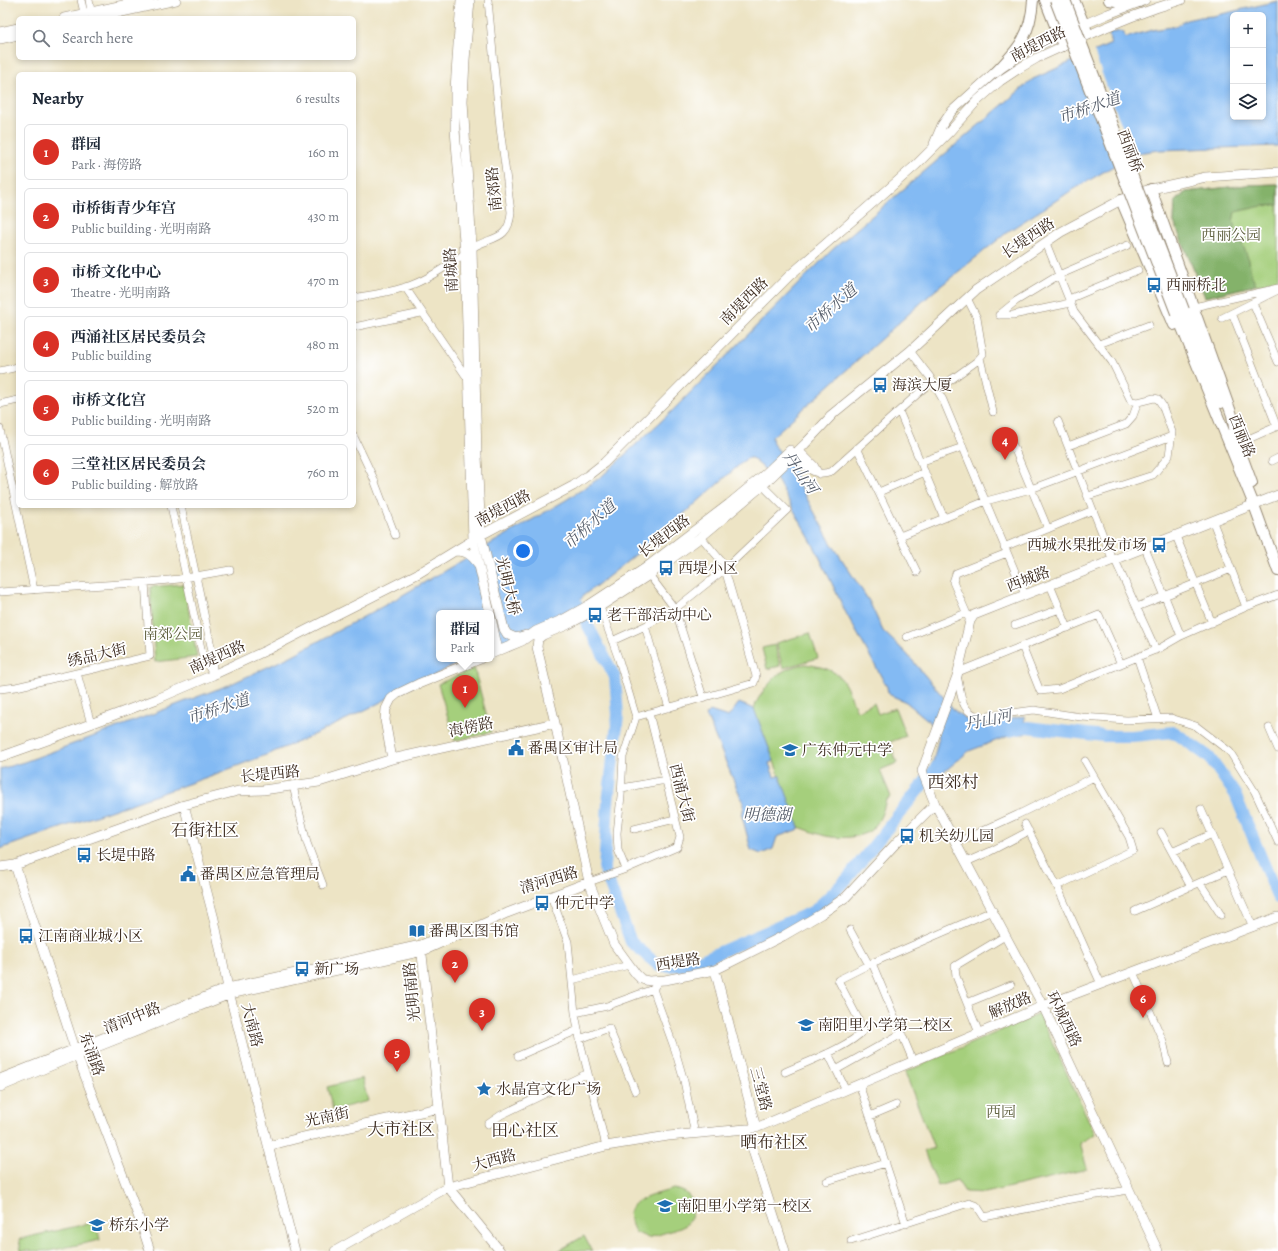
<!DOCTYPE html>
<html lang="en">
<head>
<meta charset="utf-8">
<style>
	:root { --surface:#fff; --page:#f6f6f7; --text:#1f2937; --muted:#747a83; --line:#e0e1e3; --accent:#d93025 }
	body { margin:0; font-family:Alegreya,"Noto Serif SC",serif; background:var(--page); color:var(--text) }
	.controls { position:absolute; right:12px; top:12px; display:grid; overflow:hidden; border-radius:6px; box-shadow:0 2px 6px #0003 }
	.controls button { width:36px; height:36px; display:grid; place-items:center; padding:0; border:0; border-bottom:1px solid var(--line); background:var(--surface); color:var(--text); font:20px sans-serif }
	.you { position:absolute; left:523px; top:551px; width:14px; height:14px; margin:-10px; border:3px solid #fff; border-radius:50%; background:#1a73e8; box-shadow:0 0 0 6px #1a73e833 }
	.badge { display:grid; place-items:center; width:26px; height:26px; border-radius:50%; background:var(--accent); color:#fff; font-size:13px; font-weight:700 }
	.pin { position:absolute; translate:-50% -33px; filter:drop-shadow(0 1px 2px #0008) }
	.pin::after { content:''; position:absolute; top:21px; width:14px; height:12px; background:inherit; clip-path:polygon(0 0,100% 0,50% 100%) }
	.popup { position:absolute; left:436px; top:610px; width:58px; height:52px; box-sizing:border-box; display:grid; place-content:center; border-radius:6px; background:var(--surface); filter:drop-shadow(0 1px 3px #0005); font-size:13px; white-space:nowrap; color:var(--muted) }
	.popup b { font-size:15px; color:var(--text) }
	.popup::after { content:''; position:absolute; left:50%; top:100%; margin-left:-8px; border:8px solid transparent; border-top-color:var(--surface) }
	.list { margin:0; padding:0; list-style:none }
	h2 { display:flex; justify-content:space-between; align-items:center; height:52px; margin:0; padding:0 16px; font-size:17px }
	h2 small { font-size:13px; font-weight:400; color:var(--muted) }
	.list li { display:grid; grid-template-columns:26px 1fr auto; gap:12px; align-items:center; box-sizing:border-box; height:56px; margin:0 8px 8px; padding:0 8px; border:1px solid var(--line); border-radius:6px }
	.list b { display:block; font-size:15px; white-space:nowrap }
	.list p { margin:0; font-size:13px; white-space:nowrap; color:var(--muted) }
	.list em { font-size:13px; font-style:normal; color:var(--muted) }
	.icon { flex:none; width:22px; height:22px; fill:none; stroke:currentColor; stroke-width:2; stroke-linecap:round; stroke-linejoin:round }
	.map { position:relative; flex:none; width:1278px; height:1251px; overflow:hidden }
	.search { position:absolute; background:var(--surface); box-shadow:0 2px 6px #0003; left:16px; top:16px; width:340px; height:44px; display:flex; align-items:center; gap:10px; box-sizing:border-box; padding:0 14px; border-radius:6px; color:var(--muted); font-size:15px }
	.panel { position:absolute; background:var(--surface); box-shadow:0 2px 6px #0003; left:16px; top:72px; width:340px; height:436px; border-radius:6px }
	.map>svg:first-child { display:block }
	.green { fill:#a5cf7b; stroke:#707c4c }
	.forest { fill:#84b26b; stroke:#606e44 }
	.water { fill:#83baf3; stroke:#5f7288; fill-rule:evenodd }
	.pier { fill:#ede4c5 }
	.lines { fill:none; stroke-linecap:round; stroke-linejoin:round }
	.river { stroke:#83baf3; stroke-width:12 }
	.minor-casing { stroke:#948772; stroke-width:8 }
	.tertiary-casing { stroke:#948772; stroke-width:10 }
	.secondary-casing { stroke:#948772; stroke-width:12 }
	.minor { stroke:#fff; stroke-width:7 }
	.tertiary { stroke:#fff; stroke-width:9 }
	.secondary { stroke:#fff; stroke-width:10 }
	.secondary-bridge-casing { stroke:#948772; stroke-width:12; stroke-linecap:butt }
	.secondary-bridge { stroke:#fff; stroke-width:10 }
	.labels { text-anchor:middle; stroke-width:3.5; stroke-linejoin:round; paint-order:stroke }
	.street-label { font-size:15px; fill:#3b2a1e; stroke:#fff }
	.park-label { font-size:15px; fill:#5b5c3a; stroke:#fff }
	.poi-label { font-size:15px; fill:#3b2a1e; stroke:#fff; text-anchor:start }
	.water-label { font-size:16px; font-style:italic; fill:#545c69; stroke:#fff }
	.quarter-label { font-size:17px; fill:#3b2a1e; stroke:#fff }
</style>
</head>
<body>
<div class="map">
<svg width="1278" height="1251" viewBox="0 0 1278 1251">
	<rect width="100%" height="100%" fill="#fff"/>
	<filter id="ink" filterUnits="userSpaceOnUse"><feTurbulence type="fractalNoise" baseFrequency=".025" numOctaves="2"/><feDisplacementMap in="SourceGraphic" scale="8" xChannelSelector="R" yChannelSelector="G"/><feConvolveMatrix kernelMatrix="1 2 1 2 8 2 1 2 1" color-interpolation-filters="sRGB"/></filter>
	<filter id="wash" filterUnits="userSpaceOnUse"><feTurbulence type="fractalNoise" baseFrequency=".012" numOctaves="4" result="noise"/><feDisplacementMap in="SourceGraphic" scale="16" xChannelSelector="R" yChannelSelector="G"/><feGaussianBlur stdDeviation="0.9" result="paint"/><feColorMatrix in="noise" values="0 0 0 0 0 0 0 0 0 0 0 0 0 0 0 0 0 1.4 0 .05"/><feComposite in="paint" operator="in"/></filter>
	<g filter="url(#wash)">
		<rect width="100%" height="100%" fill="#ede4c5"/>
		<path class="green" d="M 1278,184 L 1278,282 L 1256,285 L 1205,297 L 1174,222 L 1175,201 L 1186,192 L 1247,185 Z
			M 184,584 L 197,657 L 155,662 L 150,587 Z
			M 810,633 L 818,658 L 783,668 L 776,643 Z
			M 775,645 L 780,666 L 767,669 L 762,648 Z
			M 805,664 C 844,670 842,678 857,711 L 874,703 L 878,714 L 895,708 L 906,736 L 890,742 L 897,763 L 880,770 L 891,797 L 886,800 C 883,811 880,822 871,830 C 860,838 839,839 826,836 C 817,834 808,830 799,827 L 754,709 C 756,701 760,696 765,689 C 778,673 784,668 805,664 Z
			M 474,668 L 491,732 L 455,741 L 438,684 Z
			M 1039,1014 L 1095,1134 L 1080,1143 L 1087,1169 L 985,1193 L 965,1192 L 957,1180 L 938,1186 L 924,1151 L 934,1148 L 905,1072 Z
			M 362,1078 L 368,1101 L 333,1110 L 327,1087 Z
			M 674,1189 C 686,1191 690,1195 694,1206 L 691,1218 L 686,1225 L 680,1228 L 648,1238 L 635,1232 C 632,1225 628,1218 630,1210 C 632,1199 664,1192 674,1189 Z
			M 96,1222 L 100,1240 L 49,1251 L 21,1251 L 19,1239 Z
			M 584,1236 L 592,1251 L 558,1251 Z"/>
		<path class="forest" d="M 1278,184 L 1278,205 L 1262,206 L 1235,212 L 1233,222 L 1249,260 L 1251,275 L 1256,285 L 1205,297 L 1174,222 L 1175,201 L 1186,192 L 1247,185 Z"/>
		<path class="water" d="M 1278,1 L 1278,146 L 1160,150 L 1144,152 L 1129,157 L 1071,191 L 1010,230 L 932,293 L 772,437 L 773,444 L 794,468 L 798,482 L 830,541 L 869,601 L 883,631 L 906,653 L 956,712 L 973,723 L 988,724 L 1024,716 L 1025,734 L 1014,734 L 969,751 L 939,776 L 929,769 L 933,762 L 939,737 L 930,722 L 906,702 L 888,694 L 887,687 L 846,613 L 816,550 L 777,480 L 752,458 L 747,458 C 694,505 641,553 584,595 L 580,600 L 581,603 L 568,610 L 491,648 L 491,613 L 439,613 L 439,659 L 467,659 C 402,690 339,726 271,753 C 182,788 90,817 0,849 L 0,769 L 24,762 L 84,740 L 231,684 L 291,656 L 389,603 L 566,500 L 601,477 L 672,411 L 832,250 L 1033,79 L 1111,44 L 1109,36 L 1110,33 L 1122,31 L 1124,33 L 1125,38 L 1152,30 L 1177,26 L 1186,20 L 1200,17 L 1213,16 ZM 1233,15 L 1263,15 L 1263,117 L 1233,117 Z
			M 739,703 L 754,709 L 774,761 L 769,763 L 774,777 L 780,776 L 799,827 L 799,829 L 777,837 L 773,849 L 761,854 L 751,850 L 742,816 L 744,805 L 706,715 L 710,711 L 728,717 Z"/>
		<path class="pier" d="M 1093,49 L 1115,109 L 1135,157 L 1129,159 L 1076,57 Z"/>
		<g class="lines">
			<path class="river" d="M 565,594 L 575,601 L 615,677 L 618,715 L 608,803 L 604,869 L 631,942 L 659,966 L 690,965 L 814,911 L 847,879 L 943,759
				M 1009,731 L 1027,727 L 1104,736 L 1132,736 L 1174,732 L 1209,757 L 1235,794 L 1278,898"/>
		</g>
	</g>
	<g filter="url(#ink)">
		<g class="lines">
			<defs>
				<path id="minor" d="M 81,0 L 85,17
					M 89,0 L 92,16
					M 1046,243 L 1074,312 L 1112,362 L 1131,401 L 1138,402 L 1154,398 L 1158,399 L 1162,405 L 1172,432 L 1169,456 L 1153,475 L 1088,496
					M 405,287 L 468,379
					M 354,298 C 374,294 395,292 414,284 C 431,277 449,265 464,254 C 467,253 469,250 472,248 C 491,236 509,242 511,212 L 500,128 L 488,0
					M 1069,299 L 1138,270
					M 1253,303 L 1278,362
					M 1194,307 L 1278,288
					M 1232,313 L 1277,427
					M 999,315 L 1016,301 L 1059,275 L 1128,245
					M 999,315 L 1013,315 L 1071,303
					M 1222,318 L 1276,291
					M 354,327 L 421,313
					M 1099,344 L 1149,325
					M 910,351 L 930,377 L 943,400 L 1025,595
					M 980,358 L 993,412
					M 0,371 L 18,367
					M 937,390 L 977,361 L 983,354 L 977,318 L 967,298
					M 0,404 L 18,400
					M 899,411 L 944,518
					M 1058,421 L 1113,561
					M 0,429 L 34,590
					M 354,437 L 373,477 L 395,535
					M 1010,438 L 1048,529
					M 1237,444 L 1278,426
					M 1068,446 L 1126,424 L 1133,416 L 1138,402
					M 857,448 L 917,572
					M 799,450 L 814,465 L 819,474
					M 794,455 C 807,467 813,478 832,471 L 932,381
					M 1272,461 L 1278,458
					M 920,462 L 963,447
					M 879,492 L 925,472
					M 171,506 L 202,653 L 213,675
					M 181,506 L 212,651 L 213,671
					M 1213,522 L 1246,607 L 1278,595
					M 900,536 L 986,501 L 1031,489 L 1172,436
					M 1176,536 L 1212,623
					M 1004,547 L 1093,510
					M 1145,548 L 1181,636
					M 1115,560 L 1156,650
					M 647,572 L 675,609 L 703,697
					M 1050,585 L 1068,628
					M 0,592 L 149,582 L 179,579 L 230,570
					M 600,607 L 619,660 L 636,717 L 623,757 L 621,796 L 617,833 L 618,850 L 626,869
					M 1137,607 L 1231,569
					M 970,621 L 953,582 L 956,573 L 1007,553
					M 1015,625 L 1060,609
					M 645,626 L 669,708
					M 907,637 L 966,613
					M 612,641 L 645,626 L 675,609 L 725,569 L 787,510 L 759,482
					M 1022,646 L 1040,691 L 1059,689 L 1160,648 L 1181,636 L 1246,607
					M 1137,657 L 1158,719
					M 958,672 L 1099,615 L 1121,664
					M 77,673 L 91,724
					M 957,676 C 962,694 959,711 980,717 L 1034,710 L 1081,717 L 1127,720 L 1171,718 L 1196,726 L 1230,752 L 1255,792 L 1278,842
					M 0,689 L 16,687 L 150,656 L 145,582
					M 636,717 L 754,683 L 756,676 L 723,563 L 701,537
					M 1269,728 L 1278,749
					M 293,786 L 307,843 L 323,885
					M 622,788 L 666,780
					M 1201,809 L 1253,927
					M 1025,824 L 1057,886 L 1101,984
					M 634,829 L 675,819
					M 1161,832 L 1191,887
					M 956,843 L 1017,815 L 1094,777
					M 1172,852 L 1212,834
					M 966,862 L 989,852 L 1029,831
					M 589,882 L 626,869 L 677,847 L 680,837 L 649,713
					M 1200,883 L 1221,915
					M 1057,886 L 1133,850 L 1129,837 L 1085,761
					M 551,896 L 568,942 L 575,1013 L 581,1045 L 606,1146
					M 1135,911 L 1228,870
					M 850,930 L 869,965
					M 872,963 L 913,1061
					M 1133,972 L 1163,1041 L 1168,1063
					M 572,980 L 629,965
					M 653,989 L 675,1050 L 684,1081 L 695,1134
					M 967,1003 L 1011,985
					M 575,1013 L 607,1006 L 653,989 L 659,980
					M 979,1033 L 956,976 L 955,966 L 1005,936
					M 580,1039 L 609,1028 L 635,1091
					M 828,1053 L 846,1090
					M 518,1056 L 578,1030
					M 836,1070 L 902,1033
					M 785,1072 C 807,1062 849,1047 864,1030 L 838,980 L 872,963 L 992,911
					M 859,1084 L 906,1224
					M 870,1116 L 896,1105
					M 488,1124 L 501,1115 L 588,1073
					M 827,1181 L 886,1163
					M 851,1241 L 969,1203 L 977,1206 L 984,1217 L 1036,1207 L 1065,1200 L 1129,1190"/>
				<path id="tertiary" d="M 461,0 L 455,89 L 455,130 L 465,254 L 473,540 L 490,613
					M 470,0 L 465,60 L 463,101 L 472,248 L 477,456 L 481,535 L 504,629 L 507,634 L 516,638 L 526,635
					M 64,18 L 146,0
					M 95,18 L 176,0
					M 1078,27 L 1108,14 L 1145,0
					M 0,32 L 18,28
					M 1082,38 C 1114,23 1147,10 1181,0
					M 0,39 L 18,35
					M 934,144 L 942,125 L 952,111 L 994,73 L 1013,60 L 1032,48 L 1065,33
					M 834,413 L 805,444 L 762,486 L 701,537 L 649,575 L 593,611 L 567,625 L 543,635 L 538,639 L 537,647 L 555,723 L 589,882 L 614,944 L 636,974 L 641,979 L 649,981 L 665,980 L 715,970 L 783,936 L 821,914 L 846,897 L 898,841 L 935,804
					M 830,416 L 910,351 L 976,290 L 1061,232 L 1121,200 L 1136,193 L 1151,189 L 1206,177 L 1278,172
					M 455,551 C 466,551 471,554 478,564
					M 491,618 L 497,646 L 491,654
					M 491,654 L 522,641 L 536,631 L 564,619 L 589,605 L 644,569 L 729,504 L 765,474 L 790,450
					M 0,757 L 45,741 L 157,699 L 213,675 L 267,650 L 419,573 L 481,535 L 573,486 L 590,474 L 604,463 L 789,276 L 916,165 L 950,131 L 977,101 L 1000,81 L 1018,69 L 1037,58 L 1070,43
					M 392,759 L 385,720 L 386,709 L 391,699 L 397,694 L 418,684 L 480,659
					M 184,805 L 214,919 L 228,988 L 295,1251
					M 15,865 L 77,1055 L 142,1226 L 150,1251
					M 0,867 L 15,865 L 184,805 L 238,791 L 263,790 L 319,782 L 392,759 L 555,723
					M 421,946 L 448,1187 L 500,1251
					M 715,970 L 756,1128
					M 0,1079 L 228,988 L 421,945 L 450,932
					M 0,1087 L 77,1055 L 230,994 L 423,951 L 507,913 L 589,882
					M 268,1146 L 299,1138 L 439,1108
					M 335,1251 L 448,1187 L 606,1146 L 668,1136 L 746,1129
					M 785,1251 L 746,1129 L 756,1128 L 1043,1006 L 1278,917
					M 1158,1251 L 1043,1006 L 935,804 L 922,771 L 957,676 L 970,621 L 974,615 L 1278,495"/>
				<path id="secondary" d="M 1045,0 L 1063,46
					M 1074,0 L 1088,34
					M 1109,0 L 1130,3 L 1139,2
					M 996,72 C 1019,48 1031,35 1033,0
					M 1151,189 L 1232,415 L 1236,440
					M 1121,200 L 1174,325
					M 1184,310 L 1221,403
					M 1176,313 L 1254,505 L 1278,571
					M 1234,434 L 1252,483"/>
			</defs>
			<use href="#minor" class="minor-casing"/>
			<use href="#tertiary" class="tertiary-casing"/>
			<use href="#secondary" class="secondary-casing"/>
			<use href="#minor" class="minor"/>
			<use href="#tertiary" class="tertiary"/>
			<use href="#secondary" class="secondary"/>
			<defs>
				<path id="secondary-bridge" d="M 1055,0 L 1176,313
					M 1065,0 L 1184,310"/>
			</defs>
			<use href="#secondary-bridge" class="secondary-bridge-casing"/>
			<use href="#secondary-bridge" class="secondary-bridge"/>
		</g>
	</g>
	<defs>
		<symbol id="bus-bare" viewBox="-9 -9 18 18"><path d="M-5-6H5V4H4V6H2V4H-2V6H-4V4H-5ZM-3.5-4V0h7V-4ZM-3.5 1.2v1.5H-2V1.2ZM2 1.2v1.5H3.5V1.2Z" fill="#1f6fb2" stroke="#fff" stroke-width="2.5" paint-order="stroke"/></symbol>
		<symbol id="civic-bare" viewBox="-9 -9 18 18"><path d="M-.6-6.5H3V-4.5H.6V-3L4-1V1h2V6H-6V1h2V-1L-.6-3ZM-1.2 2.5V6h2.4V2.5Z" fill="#1f6fb2" stroke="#fff" stroke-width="2.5" paint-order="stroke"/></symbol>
		<symbol id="school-bare" viewBox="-9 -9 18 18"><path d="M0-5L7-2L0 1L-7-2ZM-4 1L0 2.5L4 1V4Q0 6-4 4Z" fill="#1f6fb2" stroke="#fff" stroke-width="2.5" paint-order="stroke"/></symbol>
		<symbol id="library-bare" viewBox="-9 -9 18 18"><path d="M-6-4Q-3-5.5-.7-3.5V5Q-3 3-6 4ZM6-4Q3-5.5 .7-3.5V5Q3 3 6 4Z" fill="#1f6fb2" stroke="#fff" stroke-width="2.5" paint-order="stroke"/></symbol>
		<symbol id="sight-bare" viewBox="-9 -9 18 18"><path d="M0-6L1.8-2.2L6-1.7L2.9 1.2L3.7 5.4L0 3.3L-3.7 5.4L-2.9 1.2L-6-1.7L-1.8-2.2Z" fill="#1f6fb2" stroke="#fff" stroke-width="2.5" paint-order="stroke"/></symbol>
	</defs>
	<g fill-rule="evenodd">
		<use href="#bus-bare" x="1143" y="274" width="22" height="22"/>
		<use href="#bus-bare" x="869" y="374" width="22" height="22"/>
		<use href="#bus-bare" x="1148" y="534" width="22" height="22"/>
		<use href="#bus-bare" x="655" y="557" width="22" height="22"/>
		<use href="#bus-bare" x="584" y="604" width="22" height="22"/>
		<use href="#civic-bare" x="505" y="737" width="22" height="22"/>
		<use href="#school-bare" x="779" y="739" width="22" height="22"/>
		<use href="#bus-bare" x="896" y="825" width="22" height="22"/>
		<use href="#bus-bare" x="73" y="844" width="22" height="22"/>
		<use href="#civic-bare" x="177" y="863" width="22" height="22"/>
		<use href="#bus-bare" x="531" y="892" width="22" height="22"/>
		<use href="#library-bare" x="406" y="920" width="22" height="22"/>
		<use href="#bus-bare" x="15" y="925" width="22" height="22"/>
		<use href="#bus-bare" x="291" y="958" width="22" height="22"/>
		<use href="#school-bare" x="795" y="1014" width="22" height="22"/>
		<use href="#sight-bare" x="473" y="1078" width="22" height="22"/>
		<use href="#school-bare" x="654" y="1195" width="22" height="22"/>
		<use href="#school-bare" x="86" y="1214" width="22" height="22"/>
	</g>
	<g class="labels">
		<g class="street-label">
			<text transform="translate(1038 44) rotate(-27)" y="5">南堤西路</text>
			<text transform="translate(1130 151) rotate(69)" y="5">西丽桥</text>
			<text transform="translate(494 189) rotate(-96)" y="5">南郊路</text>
			<text transform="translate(1028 238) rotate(-34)" y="5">长堤西路</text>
			<text transform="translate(451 270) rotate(-93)" y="5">南城路</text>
			<text transform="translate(744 301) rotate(-45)" y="5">南堤西路</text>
			<text transform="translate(1242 436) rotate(68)" y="5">西丽路</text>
			<text transform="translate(503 508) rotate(-28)" y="5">南堤西路</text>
			<text transform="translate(664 536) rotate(-37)" y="5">长堤西路</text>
			<text transform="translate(1028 579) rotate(-21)" y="5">西城路</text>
			<text transform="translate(508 586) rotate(76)" y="5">光明大桥</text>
			<text transform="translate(97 655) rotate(-13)" y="5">绣品大街</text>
			<text transform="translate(217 657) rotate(-24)" y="5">南堤西路</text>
			<text transform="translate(471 727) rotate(-12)" y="5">海傍路</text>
			<text transform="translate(270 774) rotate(-6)" y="5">长堤西路</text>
			<text transform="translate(682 793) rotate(76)" y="5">西涌大街</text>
			<text transform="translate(549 880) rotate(-17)" y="5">清河西路</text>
			<text transform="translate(678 962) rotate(-9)" y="5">西堤路</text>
			<text transform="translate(412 992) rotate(-96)" y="5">光明南路</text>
			<text transform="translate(1010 1005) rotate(-23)" y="5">解放路</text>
			<text transform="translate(132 1018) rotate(-22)" y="5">清河中路</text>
			<text transform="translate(1064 1019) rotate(64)" y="5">环城西路</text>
			<text transform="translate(252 1025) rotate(76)" y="5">大南路</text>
			<text transform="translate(92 1054) rotate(70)" y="5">东涌路</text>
			<text transform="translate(761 1089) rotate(75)" y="5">三堂路</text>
			<text transform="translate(327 1117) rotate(-12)" y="5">光南街</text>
			<text transform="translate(494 1160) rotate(-15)" y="5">大西路</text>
		</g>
		<g class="park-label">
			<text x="1231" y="240">西丽公园</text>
			<text x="173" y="639">南郊公园</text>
			<text x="1001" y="1117">西园</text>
		</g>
		<g class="poi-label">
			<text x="1166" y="290">西丽桥北</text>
			<text x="892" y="390">海滨大厦</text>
			<text x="1147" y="550" text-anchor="end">西城水果批发市场</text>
			<text x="678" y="573">西堤小区</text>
			<text x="607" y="620">老干部活动中心</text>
			<text x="528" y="753">番禺区审计局</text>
			<text x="802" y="755">广东仲元中学</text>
			<text x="919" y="841">机关幼儿园</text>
			<text x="96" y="860">长堤中路</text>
			<text x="200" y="879">番禺区应急管理局</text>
			<text x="554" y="908">仲元中学</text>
			<text x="429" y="936">番禺区图书馆</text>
			<text x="38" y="941">江南商业城小区</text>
			<text x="314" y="974">新广场</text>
			<text x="818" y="1030">南阳里小学第二校区</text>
			<text x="496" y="1094">水晶宫文化广场</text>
			<text x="677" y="1211">南阳里小学第一校区</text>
			<text x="109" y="1230">桥东小学</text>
		</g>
		<g class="water-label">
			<text transform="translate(1089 107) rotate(-19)" y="6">市桥水道</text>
			<text transform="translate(830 308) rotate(-42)" y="6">市桥水道</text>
			<text transform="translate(801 472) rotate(55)" y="6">丹山河</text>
			<text transform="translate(589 524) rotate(-42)" y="6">市桥水道</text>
			<text transform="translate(218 708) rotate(-18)" y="6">市桥水道</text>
			<text transform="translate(988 719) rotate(-12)" y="6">丹山河</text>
			<text x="767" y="820">明德湖</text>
		</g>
		<g class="quarter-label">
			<text x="953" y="788">西郊村</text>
			<text x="205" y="836">石街社区</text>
			<text x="401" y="1135">大市社区</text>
			<text x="525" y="1136">田心社区</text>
			<text x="774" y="1148">晒布社区</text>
		</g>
	</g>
</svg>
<div class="controls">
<button>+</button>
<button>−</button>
<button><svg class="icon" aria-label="layers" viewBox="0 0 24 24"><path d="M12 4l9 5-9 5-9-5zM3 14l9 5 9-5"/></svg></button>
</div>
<div class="you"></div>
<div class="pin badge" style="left:465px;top:708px">1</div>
<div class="popup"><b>群园</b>Park</div>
<div class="pin badge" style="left:455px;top:983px">2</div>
<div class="pin badge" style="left:482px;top:1031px">3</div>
<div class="pin badge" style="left:1005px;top:460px">4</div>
<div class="pin badge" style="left:397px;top:1072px">5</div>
<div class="pin badge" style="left:1143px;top:1018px">6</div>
<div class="search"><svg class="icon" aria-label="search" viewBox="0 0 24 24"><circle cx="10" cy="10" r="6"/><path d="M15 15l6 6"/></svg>Search here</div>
<section class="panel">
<h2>Nearby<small>6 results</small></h2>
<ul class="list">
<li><span class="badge">1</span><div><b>群园</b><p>Park · 海傍路</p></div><em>160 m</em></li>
<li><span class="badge">2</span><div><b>市桥街青少年宫</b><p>Public building · 光明南路</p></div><em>430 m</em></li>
<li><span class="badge">3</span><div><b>市桥文化中心</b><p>Theatre · 光明南路</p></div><em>470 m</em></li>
<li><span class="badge">4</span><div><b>西涌社区居民委员会</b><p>Public building</p></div><em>480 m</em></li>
<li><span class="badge">5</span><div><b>市桥文化宫</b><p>Public building · 光明南路</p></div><em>520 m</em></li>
<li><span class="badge">6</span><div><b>三堂社区居民委员会</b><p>Public building · 解放路</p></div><em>760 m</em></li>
</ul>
</section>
</div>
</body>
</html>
